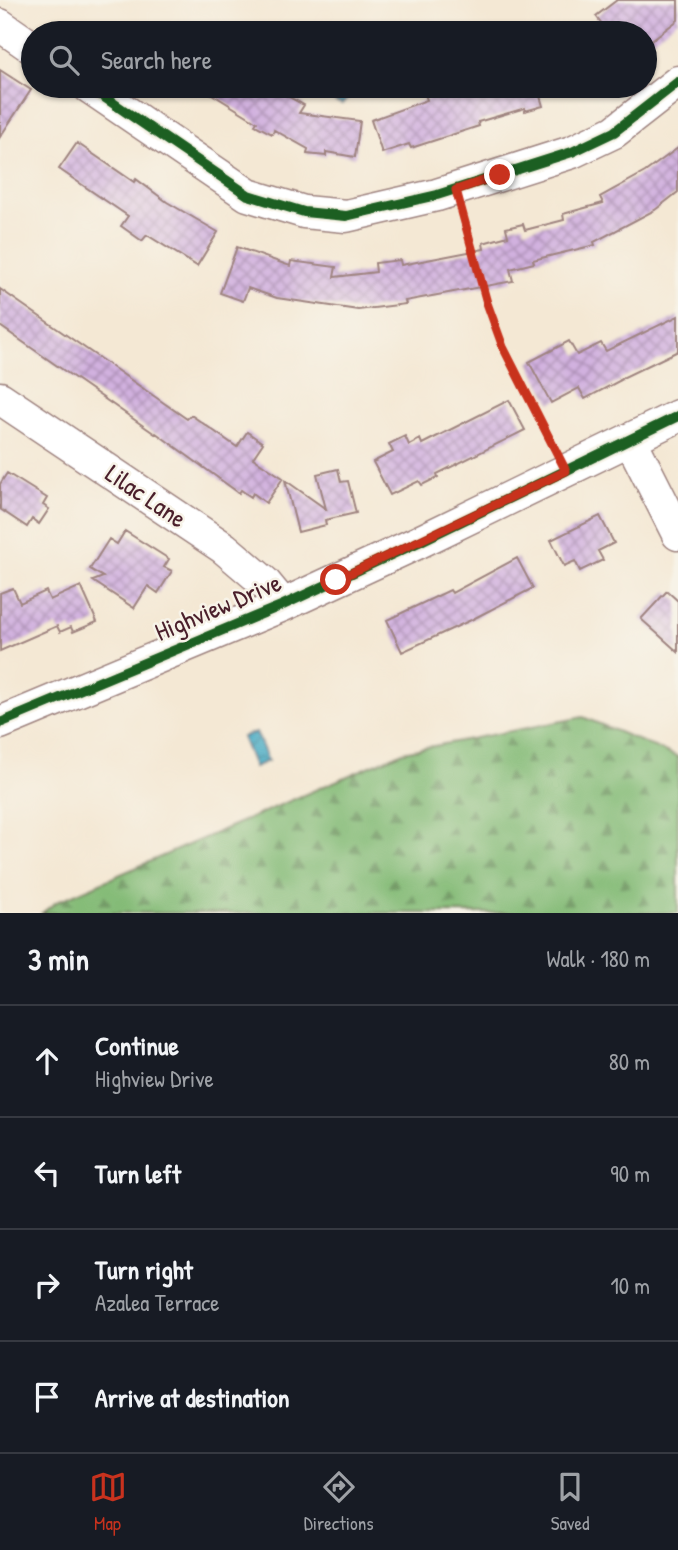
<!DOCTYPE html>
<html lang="en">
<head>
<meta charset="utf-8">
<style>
	:root { --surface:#171b24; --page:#20242c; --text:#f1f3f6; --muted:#9ea1a6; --line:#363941; --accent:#c8321e }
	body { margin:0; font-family:"Patrick Hand",sans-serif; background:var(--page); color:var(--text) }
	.stop { position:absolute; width:21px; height:21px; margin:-16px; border:5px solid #c8321e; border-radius:50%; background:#fff }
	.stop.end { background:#c8321e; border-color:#fff; box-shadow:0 2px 7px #0008 }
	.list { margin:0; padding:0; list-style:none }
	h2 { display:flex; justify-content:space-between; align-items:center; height:91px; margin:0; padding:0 28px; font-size:30px }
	h2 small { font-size:23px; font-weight:400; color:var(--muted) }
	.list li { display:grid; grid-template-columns:46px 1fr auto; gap:21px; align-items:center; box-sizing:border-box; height:112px; padding:0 28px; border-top:2px solid var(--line) }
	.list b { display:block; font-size:26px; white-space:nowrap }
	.list p { margin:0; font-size:23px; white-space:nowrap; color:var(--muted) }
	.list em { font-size:23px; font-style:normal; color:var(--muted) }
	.icon { flex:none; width:38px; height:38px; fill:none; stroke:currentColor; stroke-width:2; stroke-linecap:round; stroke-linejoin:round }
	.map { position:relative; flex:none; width:678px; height:913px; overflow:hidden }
	.search { position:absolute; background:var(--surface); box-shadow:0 2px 5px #0004; left:21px; right:21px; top:21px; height:77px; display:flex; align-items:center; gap:18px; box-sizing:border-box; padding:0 24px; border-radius:38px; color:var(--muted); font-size:26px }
	.sheet { height:539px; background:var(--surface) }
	nav { display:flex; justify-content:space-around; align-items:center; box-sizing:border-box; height:98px; border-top:2px solid var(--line); background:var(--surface); font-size:19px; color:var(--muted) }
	nav a { display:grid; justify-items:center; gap:4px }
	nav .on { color:var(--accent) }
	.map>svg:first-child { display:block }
	.forest { fill:url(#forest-firs); stroke:#676d51; stroke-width:2 }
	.water { fill:url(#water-waves); stroke:#466477; stroke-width:2 }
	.building { fill:url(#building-cross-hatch) }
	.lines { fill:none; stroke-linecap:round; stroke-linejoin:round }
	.minor-casing { stroke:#9f8480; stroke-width:35 }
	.path { stroke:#9f8480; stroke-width:4.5; stroke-dasharray:2 5; stroke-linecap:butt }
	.minor { stroke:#fff; stroke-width:32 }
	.cycleway-casing { stroke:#f7f3e8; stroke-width:15 }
	.cycleway { stroke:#1b5e20; stroke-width:10 }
	.route { stroke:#c8321e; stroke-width:9 }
	.labels { text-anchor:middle; stroke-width:5; stroke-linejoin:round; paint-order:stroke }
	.street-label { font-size:26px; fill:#4a1f2b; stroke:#f7f3e8 }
</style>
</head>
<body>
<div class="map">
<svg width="678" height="913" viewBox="0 0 678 913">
	<defs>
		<pattern id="forest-firs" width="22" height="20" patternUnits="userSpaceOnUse" patternTransform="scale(1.75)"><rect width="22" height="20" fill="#84bb77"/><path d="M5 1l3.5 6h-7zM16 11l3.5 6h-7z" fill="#6e9762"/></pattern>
		<pattern id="water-waves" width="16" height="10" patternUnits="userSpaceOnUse" patternTransform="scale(1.75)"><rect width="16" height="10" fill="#43a9c3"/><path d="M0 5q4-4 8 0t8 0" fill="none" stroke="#3a899f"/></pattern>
		<pattern id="building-cross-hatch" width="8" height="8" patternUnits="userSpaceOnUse" patternTransform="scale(1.75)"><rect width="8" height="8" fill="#d1b1df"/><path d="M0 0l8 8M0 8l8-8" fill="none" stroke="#ac8fb5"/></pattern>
	</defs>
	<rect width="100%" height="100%" fill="#f7f3e8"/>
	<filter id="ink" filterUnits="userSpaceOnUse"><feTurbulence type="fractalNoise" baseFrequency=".0143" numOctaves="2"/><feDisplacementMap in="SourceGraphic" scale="14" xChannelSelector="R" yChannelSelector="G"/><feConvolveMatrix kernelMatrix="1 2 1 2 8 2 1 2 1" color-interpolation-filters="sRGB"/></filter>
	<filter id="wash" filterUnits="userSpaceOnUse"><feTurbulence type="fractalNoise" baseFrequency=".00686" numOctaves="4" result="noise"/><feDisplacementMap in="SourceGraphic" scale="28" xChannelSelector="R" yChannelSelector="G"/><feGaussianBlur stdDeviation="1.57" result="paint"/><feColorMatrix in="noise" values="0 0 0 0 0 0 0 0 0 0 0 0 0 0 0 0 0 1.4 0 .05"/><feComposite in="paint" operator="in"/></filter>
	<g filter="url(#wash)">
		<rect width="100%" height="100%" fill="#f4e8d4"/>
		<path class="forest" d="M 583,717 L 678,757 L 678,913 L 42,913 L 56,902 L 403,752 Z"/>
		<path class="water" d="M 336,86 L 350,86 L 348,98 L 342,104 L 335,101 L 332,89 Z
			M 256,732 L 268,761 L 254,767 L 242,737 Z"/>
		<g id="blocks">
			<path class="building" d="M 617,0 L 678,0 L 678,20 L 645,45 L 645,33 L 609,33 L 596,16 Z
				M 0,70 L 31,90 L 0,137 Z
				M 199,86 L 269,86 L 304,105 L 299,113 L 360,121 L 355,157 L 326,152 L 326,156 L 307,154 L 308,149 L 274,130 L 272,134 L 255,125 L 257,122 Z
				M 422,86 L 456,86 L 458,91 L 467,88 L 469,93 L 494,86 L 537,86 L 543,106 L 525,111 L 525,108 L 478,122 L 479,126 L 411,148 L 409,144 L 382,153 L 371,120 L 427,100 Z
				M 77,143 L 134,182 L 136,179 L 167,202 L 218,232 L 197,266 L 147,235 L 142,241 L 121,226 L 128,216 L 59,169 Z
				M 678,148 L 678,192 L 655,210 L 594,242 L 595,245 L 533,260 L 534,263 L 510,269 L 513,281 L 405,301 L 406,304 L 358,310 L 277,298 L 248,288 L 243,301 L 220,293 L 237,247 L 290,266 L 291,261 L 336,267 L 334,277 L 376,272 L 375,263 L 400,260 L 401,265 L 484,249 L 483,243 L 508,236 L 506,228 L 523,224 L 525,230 L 564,220 L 563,214 L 603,203 L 600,197 L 645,172 Z
				M 0,289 L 187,419 L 191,415 L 237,447 L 247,432 L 263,443 L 253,458 L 283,478 L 266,503 L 253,493 L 251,497 L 241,490 L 239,493 L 156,433 L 155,434 L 0,326 Z
				M 678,316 L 678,351 L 620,379 L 621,380 L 585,399 L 579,388 L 551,403 L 529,362 L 569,341 L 577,355 L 601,343 L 606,351 Z
				M 509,400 L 525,430 L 437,474 L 438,477 L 422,485 L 419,481 L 390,495 L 373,462 L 393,452 L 389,444 L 405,436 L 409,445 L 420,439 L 422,444 Z
				M 338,469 L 341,482 L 348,481 L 356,513 L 325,520 L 326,525 L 298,532 L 285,480 L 326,509 L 317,474 Z
				M 7,473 L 47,498 L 43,505 L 49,509 L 39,524 L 32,519 L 27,527 L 0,509 L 0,484 Z
				M 600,516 L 614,543 L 598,551 L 603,560 L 580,571 L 575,561 L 564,566 L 551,540 Z
				M 125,531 L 169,559 L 164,567 L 172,571 L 158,593 L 148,586 L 134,608 L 93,581 L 103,577 L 90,569 L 109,539 L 117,544 Z
				M 517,558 L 533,588 L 471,620 L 402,652 L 387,620 L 450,590 L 452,593 Z
				M 81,586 L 97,622 L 73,632 L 71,627 L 60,632 L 57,626 L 0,651 L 0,593 L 13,588 L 20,603 L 46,591 L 50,600 Z
				M 667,591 L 678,601 L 678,652 L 641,619 Z"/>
		</g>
	</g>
	<g filter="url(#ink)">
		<use href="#blocks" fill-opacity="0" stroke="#9f8480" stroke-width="2"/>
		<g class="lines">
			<defs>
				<path id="minor" d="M 0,25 L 33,48
					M 88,86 L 248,195 L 304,212 L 346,216 L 437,195 L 572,152 L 614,132 L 678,82
					M 0,398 L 224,548 L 264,582 L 283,605
					M 631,441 L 678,534
					M 0,723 L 283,605 L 419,542 L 678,416"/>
			</defs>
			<use href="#minor" class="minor-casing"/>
			<path class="path" d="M 462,214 L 487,303 L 503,347 L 554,449"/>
			<use href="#minor" class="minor"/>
			<defs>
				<path id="cycleway" d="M 88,86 L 248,195 L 304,212 L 346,216 L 437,195 L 572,152 L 614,132 L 678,82
					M 0,723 L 283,605 L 419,542 L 678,416"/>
			</defs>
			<use href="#cycleway" class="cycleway-casing"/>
			<use href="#cycleway" class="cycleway"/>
		</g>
	</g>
	<g class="lines" filter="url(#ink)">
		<path class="route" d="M 336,580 L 566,471 L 503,347 L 487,303 L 456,190 L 500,175"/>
	</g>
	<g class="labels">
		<g class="street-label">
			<text transform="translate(146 496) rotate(34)" y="9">Lilac Lane</text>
			<text transform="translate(218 607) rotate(-23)" y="9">Highview Drive</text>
		</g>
	</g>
</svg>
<div class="stop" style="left:336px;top:580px"></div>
<div class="stop end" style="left:500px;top:175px"></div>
<div class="search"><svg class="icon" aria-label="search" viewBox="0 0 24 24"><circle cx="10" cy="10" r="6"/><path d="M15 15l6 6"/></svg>Search here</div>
</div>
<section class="sheet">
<h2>3 min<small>Walk · 180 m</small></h2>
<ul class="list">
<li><svg class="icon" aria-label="ahead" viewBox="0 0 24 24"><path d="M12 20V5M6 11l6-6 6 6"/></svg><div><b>Continue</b><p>Highview Drive</p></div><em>80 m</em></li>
<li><svg class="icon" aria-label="left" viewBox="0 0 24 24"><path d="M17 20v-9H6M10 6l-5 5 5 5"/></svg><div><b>Turn left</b></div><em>90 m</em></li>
<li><svg class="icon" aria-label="right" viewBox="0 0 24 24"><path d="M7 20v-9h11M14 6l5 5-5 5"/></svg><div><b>Turn right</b><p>Azalea Terrace</p></div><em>10 m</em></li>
<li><svg class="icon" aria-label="arrive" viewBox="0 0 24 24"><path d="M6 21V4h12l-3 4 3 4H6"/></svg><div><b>Arrive at destination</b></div></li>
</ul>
</section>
<nav>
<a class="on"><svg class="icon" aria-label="map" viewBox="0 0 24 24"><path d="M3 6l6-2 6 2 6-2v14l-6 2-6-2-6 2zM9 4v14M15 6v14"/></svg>Map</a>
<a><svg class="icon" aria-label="directions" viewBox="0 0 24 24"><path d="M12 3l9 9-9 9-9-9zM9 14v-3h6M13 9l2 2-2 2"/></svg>Directions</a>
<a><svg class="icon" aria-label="saved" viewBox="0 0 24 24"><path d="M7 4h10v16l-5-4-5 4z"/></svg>Saved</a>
</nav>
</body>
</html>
